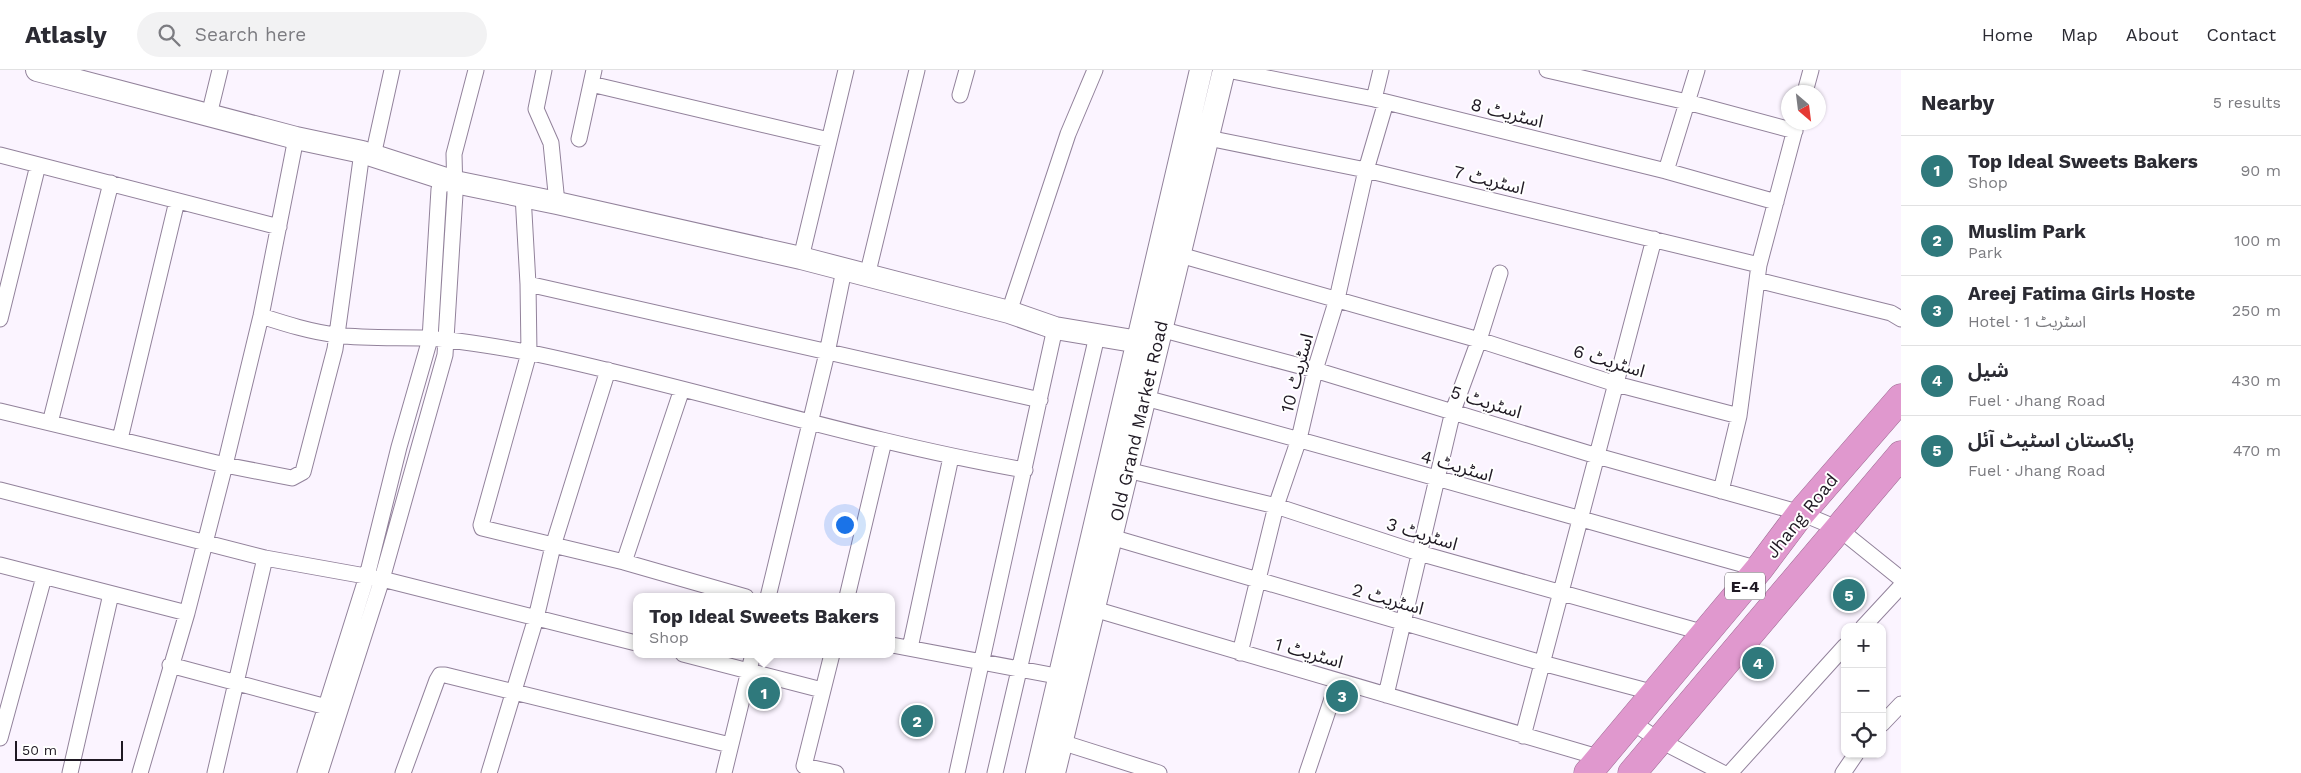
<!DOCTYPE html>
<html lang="en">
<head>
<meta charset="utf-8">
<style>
	:root { --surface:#fff; --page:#f2f2f3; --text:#2b2b33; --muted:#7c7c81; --line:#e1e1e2; --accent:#2f797c }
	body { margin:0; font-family:"Work Sans","Noto Sans Arabic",sans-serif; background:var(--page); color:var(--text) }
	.controls { position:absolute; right:15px; bottom:15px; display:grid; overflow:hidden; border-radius:10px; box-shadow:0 1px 4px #0004 }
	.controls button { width:45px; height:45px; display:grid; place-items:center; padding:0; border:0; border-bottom:1px solid var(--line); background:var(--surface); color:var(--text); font:25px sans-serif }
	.compass { position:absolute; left:1781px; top:15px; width:45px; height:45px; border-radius:50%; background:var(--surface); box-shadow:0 1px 4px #0004; rotate:152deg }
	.scale { position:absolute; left:15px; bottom:12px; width:108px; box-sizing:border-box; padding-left:5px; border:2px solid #1f1923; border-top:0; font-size:14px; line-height:18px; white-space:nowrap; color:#1f1923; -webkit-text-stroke:4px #fff; paint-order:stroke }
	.you { position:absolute; left:844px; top:454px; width:18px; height:18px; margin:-12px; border:4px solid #fff; border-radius:50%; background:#1a73e8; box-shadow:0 0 0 8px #1a73e833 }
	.badge { display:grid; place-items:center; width:32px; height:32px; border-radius:50%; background:var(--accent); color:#fff; font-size:16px; font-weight:700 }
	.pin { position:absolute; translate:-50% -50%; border:2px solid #fff; box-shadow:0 1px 5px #0006 }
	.popup { position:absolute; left:633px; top:523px; width:262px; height:65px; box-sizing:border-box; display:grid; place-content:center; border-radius:10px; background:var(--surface); filter:drop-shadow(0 1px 4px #0005); font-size:16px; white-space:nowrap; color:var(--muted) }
	.popup b { font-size:19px; color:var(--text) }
	.popup::after { content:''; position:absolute; left:50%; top:100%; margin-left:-10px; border:10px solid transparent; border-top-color:var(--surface) }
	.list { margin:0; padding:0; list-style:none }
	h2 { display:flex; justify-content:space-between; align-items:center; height:65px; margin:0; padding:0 20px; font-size:21px }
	h2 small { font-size:16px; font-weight:400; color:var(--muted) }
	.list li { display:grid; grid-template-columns:32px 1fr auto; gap:15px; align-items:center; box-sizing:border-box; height:70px; padding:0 20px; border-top:1px solid var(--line) }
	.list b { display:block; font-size:19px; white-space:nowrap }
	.list p { margin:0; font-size:16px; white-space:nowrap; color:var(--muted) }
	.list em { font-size:16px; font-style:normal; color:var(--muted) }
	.icon { flex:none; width:28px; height:28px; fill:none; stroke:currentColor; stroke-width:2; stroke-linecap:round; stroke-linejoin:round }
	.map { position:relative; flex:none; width:1901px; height:703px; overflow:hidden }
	header { display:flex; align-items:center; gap:30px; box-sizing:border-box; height:70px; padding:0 25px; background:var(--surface); border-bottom:1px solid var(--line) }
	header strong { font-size:24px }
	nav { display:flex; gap:28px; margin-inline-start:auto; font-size:18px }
	.search { width:350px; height:45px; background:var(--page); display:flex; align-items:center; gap:12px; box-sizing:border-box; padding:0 18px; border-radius:28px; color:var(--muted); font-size:19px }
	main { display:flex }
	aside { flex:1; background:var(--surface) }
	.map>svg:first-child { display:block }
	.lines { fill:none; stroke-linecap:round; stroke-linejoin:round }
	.street-casing { stroke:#92829b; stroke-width:17 }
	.secondary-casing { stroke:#92829b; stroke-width:24 }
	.highway-casing { stroke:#9c6c92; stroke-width:29 }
	.street { stroke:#fff; stroke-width:15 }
	.secondary { stroke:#fff; stroke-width:22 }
	.highway { stroke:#e098ce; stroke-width:28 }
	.labels { text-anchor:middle; stroke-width:4; stroke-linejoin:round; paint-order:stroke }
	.shield { fill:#fff; stroke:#625e65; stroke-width:1 }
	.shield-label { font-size:16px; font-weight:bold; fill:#1f1923 }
	.street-label { font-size:18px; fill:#1f1923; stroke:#fff }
</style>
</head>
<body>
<header>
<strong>Atlasly</strong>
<div class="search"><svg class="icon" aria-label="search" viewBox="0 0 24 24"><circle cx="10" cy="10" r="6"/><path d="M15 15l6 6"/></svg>Search here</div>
<nav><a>Home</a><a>Map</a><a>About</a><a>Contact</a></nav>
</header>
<main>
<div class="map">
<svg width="1901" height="703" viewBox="0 0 1901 703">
	<rect width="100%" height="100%" fill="#fbf4ff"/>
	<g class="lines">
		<defs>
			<path id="street" d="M 544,0 L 536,39 L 551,73 L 557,133
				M 1227,0 L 1374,29 L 1666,101 L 1776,132
				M 1547,0 L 1687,32 L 1795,61
				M 591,14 L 829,70
				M 1805,22 L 1811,0
				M 960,25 L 967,0
				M 1374,29 L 1381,0
				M 209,45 L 220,0
				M 1208,68 L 1366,100 L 1759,195
				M 579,69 L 594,0
				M 0,85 L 279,157
				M 373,86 L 392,0
				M 1666,101 L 1697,0
				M 523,125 L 528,214 L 529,283 L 481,455 L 482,458 L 624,492 L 746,527
				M 1180,185 L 1479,270 L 1616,314 L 1739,346
				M 801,188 L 846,0
				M 867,206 L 917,0
				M 1757,210 L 1891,243 L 1901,249
				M 528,214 L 1040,330
				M 1009,242 L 1068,64 L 1095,0
				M 261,246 C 286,254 311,262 337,265 C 366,269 397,267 427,268 C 461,270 498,277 532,283 C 697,318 858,371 1025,400
				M 0,249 L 38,95
				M 1160,259 L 1315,300 L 1597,386 L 1801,443 L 1839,459 L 1901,509
				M 1145,328 C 1350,382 1554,442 1759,499
				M 0,341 L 225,395 L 292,408 L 303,402 L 335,279 L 362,82
				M 50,353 L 111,113
				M 120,369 L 177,131
				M 1127,400 L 1276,436 L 1419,483 L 1705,563
				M 0,420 L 265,488 L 382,509 L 636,573
				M 1721,421 L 1739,346 L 1759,195 L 1797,52
				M 1111,467 L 1542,593 L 1655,623
				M 624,492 L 682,319
				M 0,495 L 187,543
				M 768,527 L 827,283 L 844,200
				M 847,527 L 884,371
				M 1094,539 L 1601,688
				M 1863,557 L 1901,516
				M 892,575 L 1067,608
				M 910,578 L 951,387
				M 1240,583 L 1276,436 L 1299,369 L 1315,300 L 1337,229 L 1366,100 L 1386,32
				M 683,584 L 822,620
				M 832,584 L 804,696 L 836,703
				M 170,595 L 334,639
				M 1386,625 L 1453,341 L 1479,270 L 1500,203
				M 1630,651 L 1659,670 L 1723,703
				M 1882,654 L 1901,634
				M 1523,666 L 1654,169
				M 0,668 L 44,507
				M 1061,672 L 1159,703
				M 70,703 L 111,524
				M 140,703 L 187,543 L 225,395 L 261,246 L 296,68
				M 215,703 L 265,488
				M 305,703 L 367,506 L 399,377 L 430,269 L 439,119 L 452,103
				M 320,703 L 382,509 L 445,285 L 455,124 L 454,84 L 476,0
				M 403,703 L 437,610 L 440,605 L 445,605 L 730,675
				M 489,703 L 536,548 L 553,476 L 608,300
				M 724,703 L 753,584
				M 957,703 L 1055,258
				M 995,703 L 1097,266
				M 1307,703 L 1338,611
				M 1730,703 L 1845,576
				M 1843,703 L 1856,684"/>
			<path id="secondary" d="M 37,0 L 296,68 L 362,82 L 455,112 L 557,133 L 801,188 L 1009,242 L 1055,258 L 1157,275
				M 1037,703 L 1201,0
				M 1054,703 L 1224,0"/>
			<path id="highway" d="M 1588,703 L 1759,499 L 1801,443 L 1901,328
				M 1632,703 L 1901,385"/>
		</defs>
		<use href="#street" class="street-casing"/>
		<use href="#secondary" class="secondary-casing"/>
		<use href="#highway" class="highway-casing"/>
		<use href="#street" class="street"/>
		<use href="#secondary" class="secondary"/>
		<use href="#highway" class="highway"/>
	</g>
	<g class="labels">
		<rect class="shield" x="1725" y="502.5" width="40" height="27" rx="4"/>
		<g class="shield-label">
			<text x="1745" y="522">E-4</text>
		</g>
		<g class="street-label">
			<text transform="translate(1507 43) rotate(14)" y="6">اسٹریٹ 8</text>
			<text transform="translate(1489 110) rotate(14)" y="6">اسٹریٹ 7</text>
			<text transform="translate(1609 291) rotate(17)" y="6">اسٹریٹ 6</text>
			<text transform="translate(1297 303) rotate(-75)" y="6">اسٹریٹ 10</text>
			<text transform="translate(1486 332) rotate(17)" y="6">اسٹریٹ 5</text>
			<text transform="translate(1139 351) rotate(-77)" y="6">Old Grand Market Road</text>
			<text transform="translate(1457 396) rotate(16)" y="6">اسٹریٹ 4</text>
			<text transform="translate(1802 446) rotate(-51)" y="6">Jhang Road</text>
			<text transform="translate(1422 464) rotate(17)" y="6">اسٹریٹ 3</text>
			<text transform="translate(1388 529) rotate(16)" y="6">اسٹریٹ 2</text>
			<text transform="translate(1309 583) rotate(16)" y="6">اسٹریٹ 1</text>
		</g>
	</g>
</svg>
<div class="controls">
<button>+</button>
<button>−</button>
<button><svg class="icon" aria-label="locate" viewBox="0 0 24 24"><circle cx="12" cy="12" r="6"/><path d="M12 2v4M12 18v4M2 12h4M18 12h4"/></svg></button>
</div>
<svg class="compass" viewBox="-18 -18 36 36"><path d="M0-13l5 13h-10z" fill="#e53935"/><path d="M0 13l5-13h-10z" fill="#7c7c81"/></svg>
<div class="scale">50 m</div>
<div class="you"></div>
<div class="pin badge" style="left:764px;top:623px">1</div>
<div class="popup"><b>Top Ideal Sweets Bakers</b>Shop</div>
<div class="pin badge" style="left:917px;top:651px">2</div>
<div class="pin badge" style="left:1342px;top:626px">3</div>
<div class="pin badge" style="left:1758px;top:593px">4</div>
<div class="pin badge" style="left:1849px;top:525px">5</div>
</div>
<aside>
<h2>Nearby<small>5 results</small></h2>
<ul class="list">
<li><span class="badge">1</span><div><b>Top Ideal Sweets Bakers</b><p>Shop</p></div><em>90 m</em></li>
<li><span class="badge">2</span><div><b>Muslim Park</b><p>Park</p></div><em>100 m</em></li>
<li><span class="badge">3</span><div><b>Areej Fatima Girls Hoste</b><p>Hotel · اسٹریٹ 1</p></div><em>250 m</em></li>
<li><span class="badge">4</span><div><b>شیل</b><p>Fuel · Jhang Road</p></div><em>430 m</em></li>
<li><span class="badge">5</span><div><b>پاکستان اسٹیٹ آئل</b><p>Fuel · Jhang Road</p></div><em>470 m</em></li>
</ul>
</aside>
</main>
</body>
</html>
